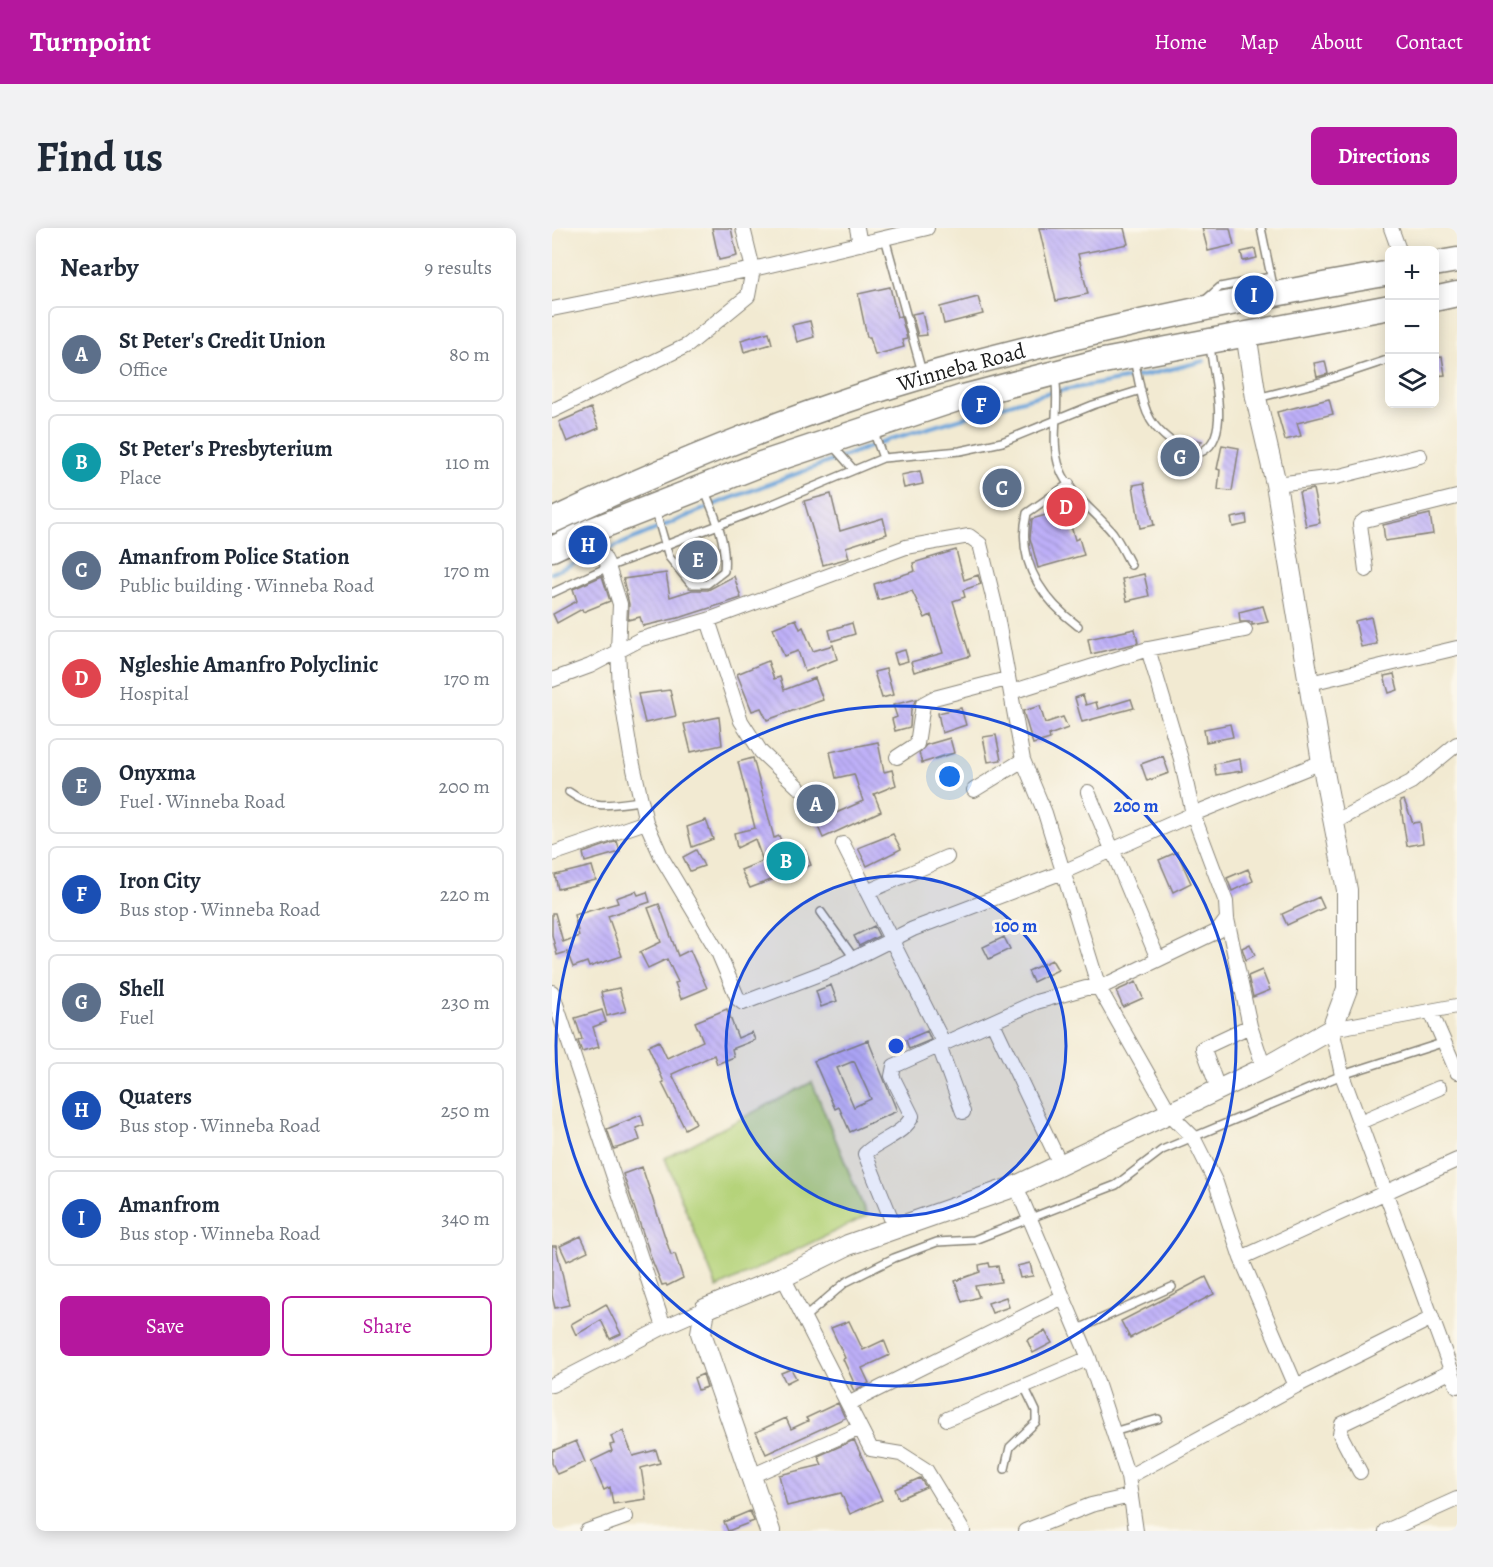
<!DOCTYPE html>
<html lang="en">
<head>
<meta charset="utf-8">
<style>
	:root { --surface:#fff; --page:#f2f2f3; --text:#1f2937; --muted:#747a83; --line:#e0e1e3; --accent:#b5179e }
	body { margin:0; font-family:Alegreya,serif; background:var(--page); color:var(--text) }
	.controls { position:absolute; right:18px; top:18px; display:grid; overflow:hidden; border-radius:9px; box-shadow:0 3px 15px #0003 }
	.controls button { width:54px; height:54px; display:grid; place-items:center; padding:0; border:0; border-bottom:2px solid var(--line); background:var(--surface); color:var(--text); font:30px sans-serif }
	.you { position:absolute; left:398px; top:549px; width:21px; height:21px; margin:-15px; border:4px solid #fff; border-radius:50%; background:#1a73e8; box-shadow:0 0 0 9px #1a73e833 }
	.badge { display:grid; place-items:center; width:39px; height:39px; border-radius:50%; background:var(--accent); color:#fff; font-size:20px; font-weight:700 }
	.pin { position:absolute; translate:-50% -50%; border:3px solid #fff; box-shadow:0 2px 6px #0006 }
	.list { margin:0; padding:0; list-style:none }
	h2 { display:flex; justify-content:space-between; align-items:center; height:78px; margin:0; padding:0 24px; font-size:26px }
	h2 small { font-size:20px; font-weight:400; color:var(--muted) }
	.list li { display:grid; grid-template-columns:39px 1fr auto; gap:18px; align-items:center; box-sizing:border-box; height:96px; margin:0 12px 12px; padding:0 12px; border:2px solid var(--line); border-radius:9px }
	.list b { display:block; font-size:22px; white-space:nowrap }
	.list p { margin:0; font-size:20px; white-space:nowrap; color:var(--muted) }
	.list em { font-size:20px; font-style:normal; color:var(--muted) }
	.actions { display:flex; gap:12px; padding:18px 24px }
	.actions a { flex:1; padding:14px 0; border:2px solid var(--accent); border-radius:9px; text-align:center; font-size:21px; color:var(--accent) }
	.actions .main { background:var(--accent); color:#fff }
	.icon { flex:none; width:33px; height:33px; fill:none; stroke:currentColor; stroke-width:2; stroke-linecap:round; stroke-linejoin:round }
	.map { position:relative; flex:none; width:905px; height:1303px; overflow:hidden; border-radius:9px }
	header { display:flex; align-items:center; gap:36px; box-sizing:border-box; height:84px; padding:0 30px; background:var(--accent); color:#fff }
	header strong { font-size:28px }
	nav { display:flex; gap:33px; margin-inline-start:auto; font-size:21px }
	.intro { display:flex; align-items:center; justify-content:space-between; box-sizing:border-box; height:144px; padding:0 36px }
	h1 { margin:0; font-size:42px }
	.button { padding:15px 27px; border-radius:9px; background:var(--accent); color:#fff; font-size:21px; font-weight:700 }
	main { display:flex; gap:36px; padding:0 36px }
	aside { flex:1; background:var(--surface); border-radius:9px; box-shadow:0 3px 15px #0003 }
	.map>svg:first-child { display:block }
	.garden { fill:#b5d37a; stroke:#68784b; stroke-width:1.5 }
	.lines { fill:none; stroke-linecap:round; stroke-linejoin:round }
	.stream { stroke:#6ca5db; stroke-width:4 }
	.building { fill:url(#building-back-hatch); fill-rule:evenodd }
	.lane-casing { stroke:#878377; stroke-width:10 }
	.street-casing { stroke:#878377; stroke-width:16 }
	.secondary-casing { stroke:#878377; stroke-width:22 }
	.highway-casing { stroke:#878377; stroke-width:27 }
	.lane { stroke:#fff; stroke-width:7 }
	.street { stroke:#fff; stroke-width:14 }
	.secondary { stroke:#fff; stroke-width:20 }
	.highway { stroke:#fff; stroke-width:24 }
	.ring { fill:none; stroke:#1d4ed8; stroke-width:3 }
	.labels { text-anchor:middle; stroke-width:6; stroke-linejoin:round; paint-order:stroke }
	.street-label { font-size:22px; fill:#1c1c1c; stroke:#fbf7ec }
	.centre { fill:#1d4ed8; stroke:#fbf7ec; stroke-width:3 }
	.ring-label { font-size:18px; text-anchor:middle; font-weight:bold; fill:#1d4ed8; stroke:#fbf7ec; stroke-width:6; stroke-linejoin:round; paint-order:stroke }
</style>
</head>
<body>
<header>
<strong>Turnpoint</strong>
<nav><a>Home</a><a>Map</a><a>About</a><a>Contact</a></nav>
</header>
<div class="intro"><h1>Find us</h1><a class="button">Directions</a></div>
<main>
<aside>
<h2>Nearby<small>9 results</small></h2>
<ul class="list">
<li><span class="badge" style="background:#5c6f8a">A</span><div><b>St Peter's Credit Union</b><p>Office</p></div><em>80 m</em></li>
<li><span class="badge" style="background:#0f9aa8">B</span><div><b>St Peter's Presbyterium</b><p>Place</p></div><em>110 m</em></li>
<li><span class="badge" style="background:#5c6f8a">C</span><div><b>Amanfrom Police Station</b><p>Public building · Winneba Road</p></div><em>170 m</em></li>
<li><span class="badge" style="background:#e0444e">D</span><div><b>Ngleshie Amanfro Polyclinic</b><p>Hospital</p></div><em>170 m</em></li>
<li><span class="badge" style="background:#5c6f8a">E</span><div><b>Onyxma</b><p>Fuel · Winneba Road</p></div><em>200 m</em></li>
<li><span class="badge" style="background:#1a4fb4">F</span><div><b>Iron City</b><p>Bus stop · Winneba Road</p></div><em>220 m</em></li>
<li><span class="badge" style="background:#5c6f8a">G</span><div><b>Shell</b><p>Fuel</p></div><em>230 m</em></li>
<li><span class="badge" style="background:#1a4fb4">H</span><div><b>Quaters</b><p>Bus stop · Winneba Road</p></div><em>250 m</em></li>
<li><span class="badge" style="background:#1a4fb4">I</span><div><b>Amanfrom</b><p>Bus stop · Winneba Road</p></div><em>340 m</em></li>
</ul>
<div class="actions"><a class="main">Save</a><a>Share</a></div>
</aside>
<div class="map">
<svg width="905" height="1303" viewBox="0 0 905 1303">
	<defs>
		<pattern id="building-back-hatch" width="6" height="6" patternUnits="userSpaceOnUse" patternTransform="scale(1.5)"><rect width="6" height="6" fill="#bdaff8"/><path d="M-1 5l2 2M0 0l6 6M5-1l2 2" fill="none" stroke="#a296d4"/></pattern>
	</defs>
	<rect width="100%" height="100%" fill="#fbf7ec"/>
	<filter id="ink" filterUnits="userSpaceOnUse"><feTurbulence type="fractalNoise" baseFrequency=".0167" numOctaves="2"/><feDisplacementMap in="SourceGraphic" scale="12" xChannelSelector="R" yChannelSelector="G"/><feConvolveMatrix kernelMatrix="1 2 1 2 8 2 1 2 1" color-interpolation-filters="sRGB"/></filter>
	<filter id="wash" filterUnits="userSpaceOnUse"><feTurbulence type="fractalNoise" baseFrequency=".008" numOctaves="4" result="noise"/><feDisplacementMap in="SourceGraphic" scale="24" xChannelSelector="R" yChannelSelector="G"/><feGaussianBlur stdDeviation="1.35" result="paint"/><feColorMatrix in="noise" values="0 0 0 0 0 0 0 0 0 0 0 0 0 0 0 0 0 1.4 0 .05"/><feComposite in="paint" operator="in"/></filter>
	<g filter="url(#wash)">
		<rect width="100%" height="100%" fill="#f2ead2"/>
		<path class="garden" d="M 260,854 L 315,988 L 165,1060 L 113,930 Z"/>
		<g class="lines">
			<path class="stream" d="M 0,345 L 171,273 L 339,211 L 495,165 L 595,147 L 652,133"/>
		</g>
		<g id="blocks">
			<path class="building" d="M 160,0 L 179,0 L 185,28 L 167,32 Z
				M 487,0 L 572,0 L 576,16 L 526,26 L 536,66 L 504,73 Z
				M 650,0 L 678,0 L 682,17 L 656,23 Z
				M 703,21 L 705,30 L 691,33 L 689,24 Z
				M 338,59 L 345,89 L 349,88 L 355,111 L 350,112 L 352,119 L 323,127 L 318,109 L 315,109 L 306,66 Z
				M 426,69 L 431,86 L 392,96 L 388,79 Z
				M 370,84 L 375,107 L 366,108 L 360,86 Z
				M 258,93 L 262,109 L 245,114 L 240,97 Z
				M 217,104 L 220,116 L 192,124 L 189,112 Z
				M 890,129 L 893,147 L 882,148 L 882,130 Z
				M 773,133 L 776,146 L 765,149 L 762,135 Z
				M 777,171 L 781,186 L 745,195 L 749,208 L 733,212 L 725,184 Z
				M 39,180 L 47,200 L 15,214 L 7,194 Z
				M 635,210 L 650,213 L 642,223 L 646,230 L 644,241 L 631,240 L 632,228 L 638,224 L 634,217 Z
				M 670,217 L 687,220 L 680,263 L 666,262 L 668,242 L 665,241 Z
				M 368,243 L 371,256 L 352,260 L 349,247 Z
				M 455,249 L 455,252 L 459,251 L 462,265 L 441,269 L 438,255 L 443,254 L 442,251 Z
				M 592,255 L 602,297 L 588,300 L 581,257 Z
				M 761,261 L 768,295 L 754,298 L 747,264 Z
				M 279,266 L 288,303 L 331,290 L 335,306 L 294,319 L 297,330 L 271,337 L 252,273 Z
				M 514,281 L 523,312 L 527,310 L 532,327 L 486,340 L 478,310 L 480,291 Z
				M 878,286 L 881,306 L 833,313 L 831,297 Z
				M 694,287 L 695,296 L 681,299 L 679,290 Z
				M 148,315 L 159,346 L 153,350 L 143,350 L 133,320 Z
				M 404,322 L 412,352 L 426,347 L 429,356 L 411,362 L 413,369 L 401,373 L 418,428 L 362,444 L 359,434 L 391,425 L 379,387 L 373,390 L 360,363 L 326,372 L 322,356 L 363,343 L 361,335 Z
				M 114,345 L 118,369 L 140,362 L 156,362 L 182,348 L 189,370 L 130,389 L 91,398 L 88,389 L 76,392 L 77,376 L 71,351 Z
				M 592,346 L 597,368 L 575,373 L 570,351 Z
				M 50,348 L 58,373 L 31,384 L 30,381 L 5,395 L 1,386 L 25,373 L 21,361 Z
				M 711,378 L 716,394 L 700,397 L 700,394 L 688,394 L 687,384 Z
				M 819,389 L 825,416 L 809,419 L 803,393 Z
				M 244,391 L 248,401 L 251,399 L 261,423 L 281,417 L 285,431 L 253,444 L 246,423 L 232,428 L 221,400 Z
				M 300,395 L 303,406 L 280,413 L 277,402 Z
				M 583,401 L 586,415 L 539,426 L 536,411 Z
				M 353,422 L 356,433 L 345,436 L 342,425 Z
				M 216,433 L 222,451 L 228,449 L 232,462 L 263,450 L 271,472 L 215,492 L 209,480 L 200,483 L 185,446 Z
				M 334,441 L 341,467 L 330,470 L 322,444 Z
				M 842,446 L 846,462 L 837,465 L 832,448 Z
				M 118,462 L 124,488 L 93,495 L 86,466 Z
				M 531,467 L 534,477 L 544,474 L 546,481 L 579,471 L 582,480 L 530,494 L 523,470 Z
				M 364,471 L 359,482 L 358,499 L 343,503 L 340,491 L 345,489 L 341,477 Z
				M 488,478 L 493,495 L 511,489 L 516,500 L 497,507 L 498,511 L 481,516 L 471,483 Z
				M 409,480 L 414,497 L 390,505 L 386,485 Z
				M 167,489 L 170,517 L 139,524 L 132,496 Z
				M 678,496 L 681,509 L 654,514 L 652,501 Z
				M 444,507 L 449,532 L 436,534 L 431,509 Z
				M 398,510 L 402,525 L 370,535 L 367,525 L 374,517 Z
				M 326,514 L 332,544 L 340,542 L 344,557 L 322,566 L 329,583 L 271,610 L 264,594 L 311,573 L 302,546 L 284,550 L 278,524 Z
				M 611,528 L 617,545 L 595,553 L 589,536 Z
				M 201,530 L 222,610 L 227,608 L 236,629 L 253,622 L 259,637 L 198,660 L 189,642 L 211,633 L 203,611 L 185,620 L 182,605 L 203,600 L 186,534 Z
				M 688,531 L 690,543 L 664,547 L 662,536 Z
				M 852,572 L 861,595 L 868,594 L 871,615 L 855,618 L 848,573 Z
				M 154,592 L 161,611 L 140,619 L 135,599 Z
				M 341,606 L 349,621 L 315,638 L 306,620 Z
				M 65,613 L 68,624 L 33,634 L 31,625 Z
				M 144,622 L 152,638 L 138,643 L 131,629 Z
				M 625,624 L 639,655 L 621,664 L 607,632 Z
				M 40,638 L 44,652 L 6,661 L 3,647 Z
				M 696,641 L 701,653 L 680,663 L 675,650 Z
				M 84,663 L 86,667 L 95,664 L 98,674 L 56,688 L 70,728 L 37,739 L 35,734 L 21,739 L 15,724 L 5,727 L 0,707 L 0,685 L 3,685 L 11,714 L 27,708 L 22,687 L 66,675 L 64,670 Z
				M 767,669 L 772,680 L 735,697 L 730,686 Z
				M 107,676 L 126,728 L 138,722 L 155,760 L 129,771 L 123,755 L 126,754 L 115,731 L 96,740 L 88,724 L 109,714 L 96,680 Z
				M 322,698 L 327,708 L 307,718 L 302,708 Z
				M 452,709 L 458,721 L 437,731 L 431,719 Z
				M 698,716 L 703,727 L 694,732 L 690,720 Z
				M 500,732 L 506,742 L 481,754 L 476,743 Z
				M 710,742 L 718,762 L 701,769 L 696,748 Z
				M 584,754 L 591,770 L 571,779 L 564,763 Z
				M 279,757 L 285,773 L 269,779 L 264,763 Z
				M 67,760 L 74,783 L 55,788 L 49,764 Z
				M 175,781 L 186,810 L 200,804 L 203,812 L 180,821 L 182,829 L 165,836 L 162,827 L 120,846 L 144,895 L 133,901 L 110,855 L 112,854 L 96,818 L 107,813 L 115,830 L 151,813 L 143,794 Z
				M 50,782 L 54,794 L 41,799 L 47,819 L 30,824 L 26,813 L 30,811 L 23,790 Z
				M 375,803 L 379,812 L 357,821 L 354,812 Z
				M 316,812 L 345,883 L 298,904 L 287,879 L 283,881 L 262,833 ZM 302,833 L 319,871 L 302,879 L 285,840 Z
				M 89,887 L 92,897 L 84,900 L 88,912 L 62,921 L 55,901 Z
				M 90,939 L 119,1027 L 123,1026 L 131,1050 L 115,1058 L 114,1056 L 110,1057 L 100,1032 L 71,946 Z
				M 29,1008 L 36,1023 L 15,1033 L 8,1018 Z
				M 0,1018 L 4,1018 L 17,1077 L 3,1080 L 0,1067 Z
				M 437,1035 L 438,1039 L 446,1038 L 449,1054 L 423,1058 L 427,1069 L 410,1074 L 403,1053 L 428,1044 L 427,1037 Z
				M 478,1035 L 481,1048 L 468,1050 L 465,1038 Z
				M 654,1049 L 662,1066 L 578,1110 L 569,1093 Z
				M 454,1069 L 457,1079 L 440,1085 L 436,1075 Z
				M 54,1076 L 69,1106 L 58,1111 L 49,1092 L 24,1107 L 19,1096 Z
				M 297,1093 L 311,1122 L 332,1112 L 338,1127 L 310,1140 L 317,1155 L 302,1163 L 299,1157 L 302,1155 L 291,1131 L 293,1130 L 279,1100 Z
				M 493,1103 L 500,1115 L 481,1125 L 475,1112 Z
				M 239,1141 L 244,1150 L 234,1155 L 229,1145 Z
				M 151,1146 L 155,1159 L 146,1162 L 142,1150 Z
				M 286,1175 L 293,1190 L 214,1226 L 204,1204 L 234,1190 L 239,1201 L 256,1193 L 254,1190 Z
				M 71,1203 L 81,1228 L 104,1222 L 108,1235 L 89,1240 L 94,1271 L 61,1276 L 58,1259 L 52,1262 L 39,1233 L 60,1223 L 58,1217 L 62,1216 L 59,1208 Z
				M 302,1212 L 330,1272 L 298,1286 L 289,1265 L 235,1278 L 227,1247 L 270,1237 L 266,1228 Z
				M 24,1213 L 33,1234 L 5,1246 L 0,1235 L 0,1223 Z
				M 368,1250 L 374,1259 L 347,1271 L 343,1261 Z
				M 198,1283 L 202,1293 L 176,1303 L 172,1294 Z"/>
		</g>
	</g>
	<g filter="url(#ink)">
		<use href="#blocks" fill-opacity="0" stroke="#878377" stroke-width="1.5"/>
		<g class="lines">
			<defs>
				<path id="lane" d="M 709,0 L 720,53
					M 333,10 L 370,144
					M 651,74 L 668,59 L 719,49
					M 582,132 C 594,181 588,194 633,223
					M 503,149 C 509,179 497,211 508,241 C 518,267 544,284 561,305 C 568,315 573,326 579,337
					M 705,170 L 769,154 L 838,131
					M 321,202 L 331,230
					M 280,217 L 302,242
					M 647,225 C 682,212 660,145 658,117
					M 518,255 L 475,285 C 464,334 489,370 526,398
					M 103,281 L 117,329 L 139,356 L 155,356 L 172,343 C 175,313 163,288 152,261
					M 0,365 L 56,339 L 211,280 L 331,230 L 408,223 L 450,214 L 541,177 L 589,162
					M 17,564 C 42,582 58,577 88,573
					M 269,684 L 302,730
					M 252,1090 L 294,1054 L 342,1030 L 385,1014 L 422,1012 L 564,957 L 610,922 L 790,847 L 893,814
					M 524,1102 L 620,1059
					M 561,1204 L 606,1191
					M 453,1241 L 458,1219 L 484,1194 L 484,1183 L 472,1158"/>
				<path id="street" d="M 305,0 L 308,16
					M 839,0 L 847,22
					M 0,81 L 201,41 L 375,0
					M 0,183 L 136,117 L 196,68 L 201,41 L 191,0
					M 724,256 L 784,249 L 868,228
					M 38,303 L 55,335 L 68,376 L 66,422 L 68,461 L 79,528 L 94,594 L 110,630 L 166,724 L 186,771 L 191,775 L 283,740 L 361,701 L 511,644 L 641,586 L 770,534
					M 814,342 L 808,296 L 813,292 L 905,269
					M 156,392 L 189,493 L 209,524 L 246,559
					M 0,452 L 38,438 L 89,411 L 156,392 L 354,319 L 417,308 L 428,316 L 443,377 L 471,532 L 493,585 L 547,760 L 619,887 L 641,909 L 664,955 L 689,1030 L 744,1158
					M 758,455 L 905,420
					M 459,464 L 596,421 L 693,402
					M 345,529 L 365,516 L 371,476 L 382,470 L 455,451
					M 422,562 L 471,532
					M 536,564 L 606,731
					M 782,594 L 859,554 L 905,516
					M 291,616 L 392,816
					M 0,626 L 94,594
					M 315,664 L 395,629
					M 675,691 L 698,798 L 712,840
					M 0,764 L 112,1099
					M 905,778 L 780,801 L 790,847 L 905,1158
					M 879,784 L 905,844
					M 441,795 L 509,938
					M 387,818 L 411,884
					M 667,863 L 651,820 L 698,798
					M 808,894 L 887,860
					M 464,958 L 537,1130 L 576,1249 L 584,1303
					M 343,1000 L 313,926 C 326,912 353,906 360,888 L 340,848 L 342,838 L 484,774 L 534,760 L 547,760 L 666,703 L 675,691 L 674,674 L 641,586 L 629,531 L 596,421
					M 689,1030 L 905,932
					M 231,1049 L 319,1221 L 349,1226 L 374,1242 L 411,1303
					M 0,1157 L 112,1099 L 153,1081
					M 296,1176 L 511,1069
					M 395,1191 L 537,1130
					M 808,1244 L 788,1206 L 790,1196 L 900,1143
					M 199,1248 L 308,1200
					M 576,1249 L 744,1158 L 880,1090
					M 35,1303 L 74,1289
					M 473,1303 L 539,1277 L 579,1268
					M 834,1303 L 905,1271"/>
				<path id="secondary" d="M 218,1303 L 149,1105 L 153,1081 L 231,1049 L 296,1017 L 464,958 L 712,840 L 780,801 L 795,761 L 795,662 L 770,534 L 724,256 L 704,170 L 694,105"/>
				<g id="highway">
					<path d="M 882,36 L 905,32"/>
					<path d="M 882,71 L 905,66"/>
					<path id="s1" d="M 0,293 C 125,234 256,180 390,143 C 537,103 687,71 838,45"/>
					<path d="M 0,321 L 38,303 L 209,236 L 411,169 L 541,135 L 838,79"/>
				</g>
			</defs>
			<use href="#lane" class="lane-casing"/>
			<use href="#street" class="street-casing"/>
			<use href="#secondary" class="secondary-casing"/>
			<use href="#highway" class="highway-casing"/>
			<use href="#lane" class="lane"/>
			<use href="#street" class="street"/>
			<use href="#secondary" class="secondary"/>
			<use href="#highway" class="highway"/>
		</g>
	</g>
	<circle cx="344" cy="818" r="170" fill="#1d4ed8" fill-opacity=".12"/>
	<g class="ring">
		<circle cx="344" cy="818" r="170"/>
		<circle cx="344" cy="818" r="340"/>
	</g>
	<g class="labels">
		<g class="street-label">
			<text dy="8" stroke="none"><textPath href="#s1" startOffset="438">Winneba Road</textPath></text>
		</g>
	</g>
	<circle cx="344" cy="818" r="9" class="centre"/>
	<g class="ring-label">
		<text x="584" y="584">200 m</text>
		<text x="464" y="704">100 m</text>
	</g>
</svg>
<div class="controls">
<button>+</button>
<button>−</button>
<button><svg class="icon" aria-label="layers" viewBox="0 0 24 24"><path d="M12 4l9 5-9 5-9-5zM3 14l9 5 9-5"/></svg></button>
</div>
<div class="you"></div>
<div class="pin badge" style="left:264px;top:576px;background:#5c6f8a">A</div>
<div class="pin badge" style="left:234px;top:633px;background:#0f9aa8">B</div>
<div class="pin badge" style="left:450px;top:260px;background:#5c6f8a">C</div>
<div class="pin badge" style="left:514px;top:279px;background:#e0444e">D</div>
<div class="pin badge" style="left:146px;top:332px;background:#5c6f8a">E</div>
<div class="pin badge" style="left:429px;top:177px;background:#1a4fb4">F</div>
<div class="pin badge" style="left:628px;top:229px;background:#5c6f8a">G</div>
<div class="pin badge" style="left:36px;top:317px;background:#1a4fb4">H</div>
<div class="pin badge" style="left:702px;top:67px;background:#1a4fb4">I</div>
</div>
</main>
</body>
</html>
